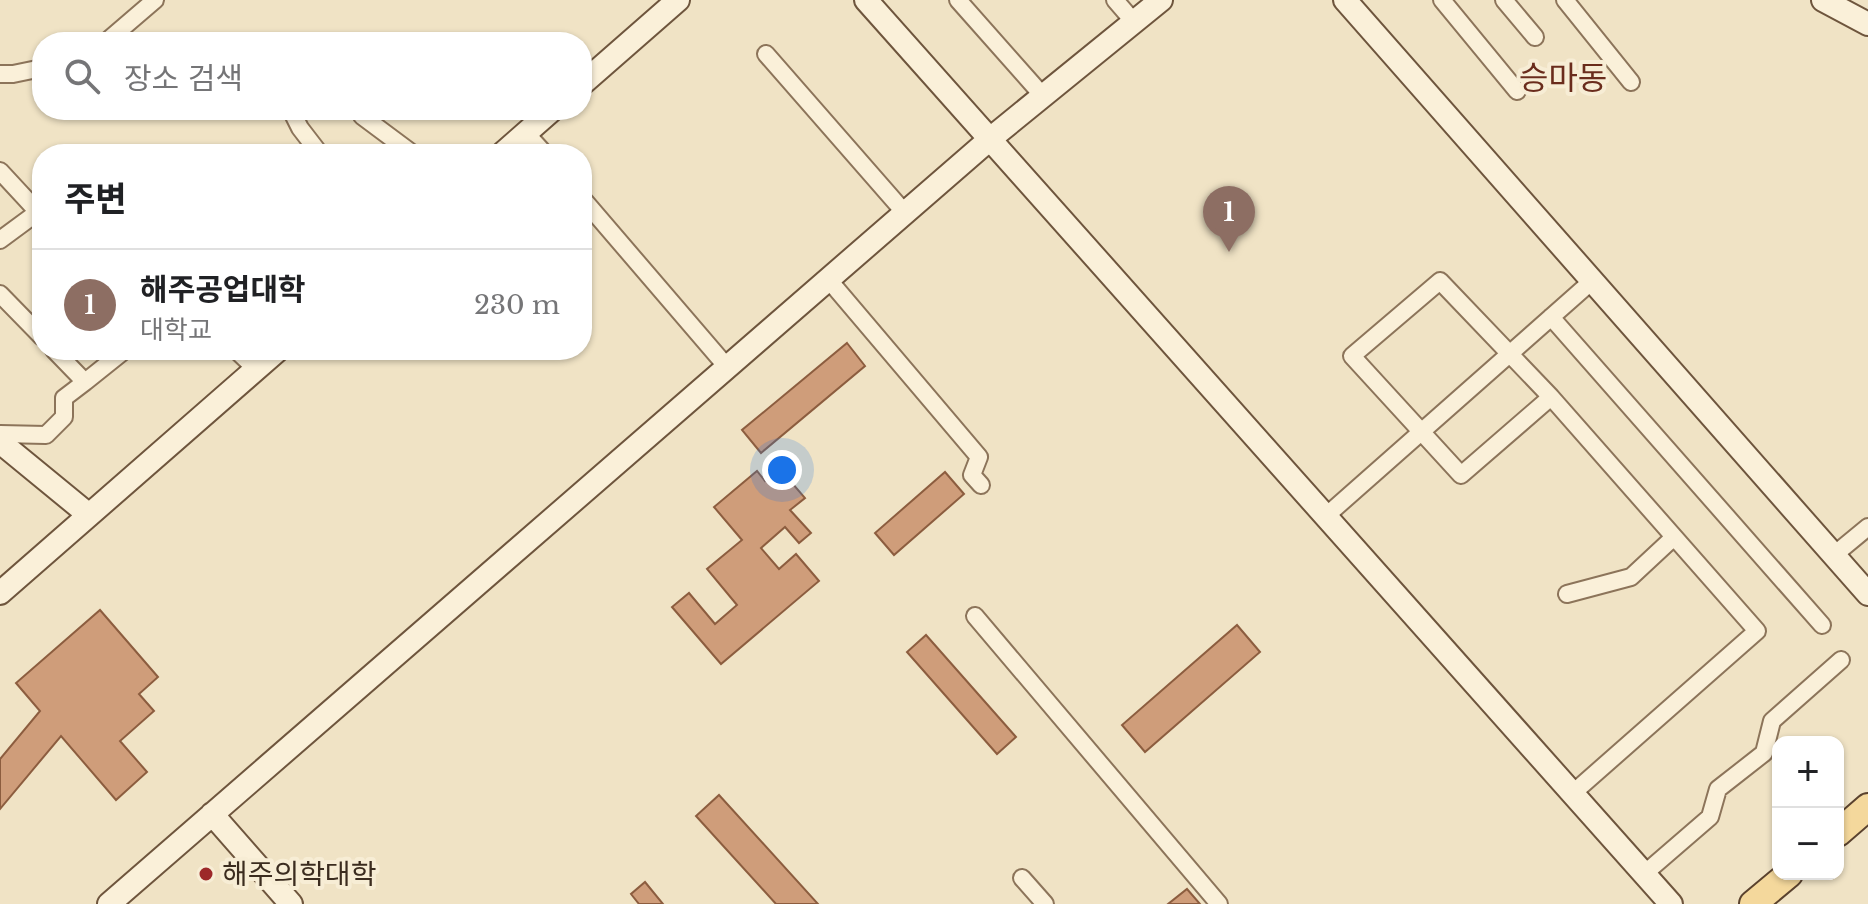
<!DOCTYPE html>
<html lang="ko">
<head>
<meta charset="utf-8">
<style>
	:root { --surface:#fff; --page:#f2f2f2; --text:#202124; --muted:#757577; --line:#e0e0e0; --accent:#7c3aed }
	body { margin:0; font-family:"Libre Baskerville","Noto Sans KR",serif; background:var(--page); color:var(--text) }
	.controls { position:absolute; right:24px; bottom:24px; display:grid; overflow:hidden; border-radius:16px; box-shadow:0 2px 6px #0004 }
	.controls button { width:72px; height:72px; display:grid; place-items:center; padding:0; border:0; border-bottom:2px solid var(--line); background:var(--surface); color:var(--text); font:40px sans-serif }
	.you { position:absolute; left:782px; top:470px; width:28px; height:28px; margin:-20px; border:6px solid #fff; border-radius:50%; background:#1a73e8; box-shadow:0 0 0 12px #1a73e833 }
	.badge { display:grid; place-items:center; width:52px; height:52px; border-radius:50%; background:var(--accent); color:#fff; font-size:26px; font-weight:700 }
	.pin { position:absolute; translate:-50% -66px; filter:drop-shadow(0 2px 4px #0008) }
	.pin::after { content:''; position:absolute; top:42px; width:28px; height:24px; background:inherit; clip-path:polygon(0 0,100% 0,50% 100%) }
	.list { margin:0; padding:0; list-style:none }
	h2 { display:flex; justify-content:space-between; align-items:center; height:104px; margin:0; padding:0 32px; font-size:34px }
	h2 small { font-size:26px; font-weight:400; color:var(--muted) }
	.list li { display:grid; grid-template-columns:52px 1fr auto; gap:24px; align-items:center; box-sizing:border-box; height:112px; padding:0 32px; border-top:2px solid var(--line) }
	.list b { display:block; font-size:30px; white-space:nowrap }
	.list p { margin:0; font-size:26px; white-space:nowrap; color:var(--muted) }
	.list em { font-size:26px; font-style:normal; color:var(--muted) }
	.icon { flex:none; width:44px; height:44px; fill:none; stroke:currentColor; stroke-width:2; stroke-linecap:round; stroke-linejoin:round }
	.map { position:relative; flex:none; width:1868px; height:904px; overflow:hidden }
	.search { position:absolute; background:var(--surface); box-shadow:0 2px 6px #0004; left:32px; top:32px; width:560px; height:88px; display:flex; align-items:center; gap:20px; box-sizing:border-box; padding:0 28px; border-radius:32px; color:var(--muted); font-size:30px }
	.panel { position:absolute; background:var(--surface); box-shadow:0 2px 6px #0004; left:32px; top:144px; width:560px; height:216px; border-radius:32px }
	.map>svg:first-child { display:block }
	.building { fill:#cf9d7a; stroke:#8c5d3f; stroke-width:2 }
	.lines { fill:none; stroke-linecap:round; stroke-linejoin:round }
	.street-casing { stroke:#8c745a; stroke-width:20 }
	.secondary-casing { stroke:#6e553d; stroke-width:26 }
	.primary-casing { stroke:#5a422e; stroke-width:30 }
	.street { stroke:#faf0d9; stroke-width:16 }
	.secondary { stroke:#faf0d9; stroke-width:22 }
	.primary { stroke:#f4d89c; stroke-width:26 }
	.poi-dot { fill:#9d2829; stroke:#f7edd5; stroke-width:3 }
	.labels { text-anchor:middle; stroke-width:8; stroke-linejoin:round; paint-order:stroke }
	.poi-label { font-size:28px; fill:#3b2c1f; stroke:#f7edd5; text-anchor:start }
	.quarter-label { font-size:32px; fill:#6a2c1c; stroke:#f7edd5 }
</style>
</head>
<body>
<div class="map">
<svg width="1868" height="904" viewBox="0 0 1868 904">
	<rect width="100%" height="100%" fill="#f0e3c5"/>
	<path class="building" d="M 847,343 L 865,366 L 761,453 L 742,430 Z
		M 780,469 L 805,498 L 790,510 L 811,533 L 799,543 L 785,527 L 761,548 L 779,569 L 796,554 L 819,581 L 721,664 L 672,607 L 689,593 L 715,624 L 737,605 L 707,569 L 742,540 L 714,507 L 757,471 L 765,481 Z
		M 945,472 L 964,494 L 894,555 L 875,533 Z
		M 100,610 L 158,677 L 139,694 L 154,711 L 120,741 L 147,772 L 116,800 L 61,736 L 0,809 L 0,759 L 40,711 L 16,683 Z
		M 1237,625 L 1260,652 L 1145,752 L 1122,725 Z
		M 926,635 L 1016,737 L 997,754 L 907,652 Z
		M 719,795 L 818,904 L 776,904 L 696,816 Z
		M 645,882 L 663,904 L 639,904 L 631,894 Z
		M 1187,889 L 1200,904 L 1168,904 Z"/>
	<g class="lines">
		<defs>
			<path id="street" d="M 958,0 L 1043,96
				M 1115,0 L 1134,22
				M 1442,0 L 1517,91
				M 1504,0 L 1535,37
				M 1565,0 L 1631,82
				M 106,42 L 155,0
				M 766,54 L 905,213
				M 0,74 L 13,74 L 42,68
				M 291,110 L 300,128 L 320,154
				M 362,116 L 413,154
				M 526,133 L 545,154
				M 0,171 L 38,212
				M 582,198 L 727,367
				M 0,240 L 42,209
				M 828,279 L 979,457 L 972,475 L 981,485
				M 0,294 L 42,337
				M 1551,317 L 1822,625
				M 54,350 L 85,382 L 125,350
				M 236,350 L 256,369
				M 1551,397 L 1440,281 L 1352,356 L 1461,475 L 1551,397 L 1757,631 L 1573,793
				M 0,434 L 46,435 L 64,417 L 64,398 L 85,382
				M 1326,516 L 1592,281
				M 1834,555 L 1868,527
				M 1567,594 L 1631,577 L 1674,537
				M 975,616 L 1219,904
				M 1644,874 L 1710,817 L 1718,789 L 1764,753 L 1772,721 L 1841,660
				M 1022,878 L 1045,904"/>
			<path id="secondary" d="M 866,0 L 1671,904
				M 1345,0 L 1868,594
				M 1823,0 L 1868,24
				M 582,84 L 678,0
				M 502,154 L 552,110
				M 0,442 L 89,515
				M 0,593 L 278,350
				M 212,814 L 291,904
				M 109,904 L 990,139 L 1161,0"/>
			<path id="primary" d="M 1838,833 L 1868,807
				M 1753,904 L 1789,874"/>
		</defs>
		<use href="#street" class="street-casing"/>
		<use href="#secondary" class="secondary-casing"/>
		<use href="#primary" class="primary-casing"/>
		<use href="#street" class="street"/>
		<use href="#secondary" class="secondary"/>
		<use href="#primary" class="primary"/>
	</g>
	<circle class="poi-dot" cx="206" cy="874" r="8"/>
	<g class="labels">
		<g class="poi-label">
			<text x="222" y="884">해주의학대학</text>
		</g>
		<g class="quarter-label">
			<text x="1563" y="89">승마동</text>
		</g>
	</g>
</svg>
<div class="controls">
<button>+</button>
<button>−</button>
</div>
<div class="you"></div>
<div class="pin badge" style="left:1229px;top:252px;background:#8d6e63">1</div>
<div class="search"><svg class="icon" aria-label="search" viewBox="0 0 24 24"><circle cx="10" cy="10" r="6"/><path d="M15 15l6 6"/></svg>장소 검색</div>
<section class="panel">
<h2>주변<small></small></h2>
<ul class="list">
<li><span class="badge" style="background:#8d6e63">1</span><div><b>해주공업대학</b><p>대학교</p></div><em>230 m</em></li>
</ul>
</section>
</div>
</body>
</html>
